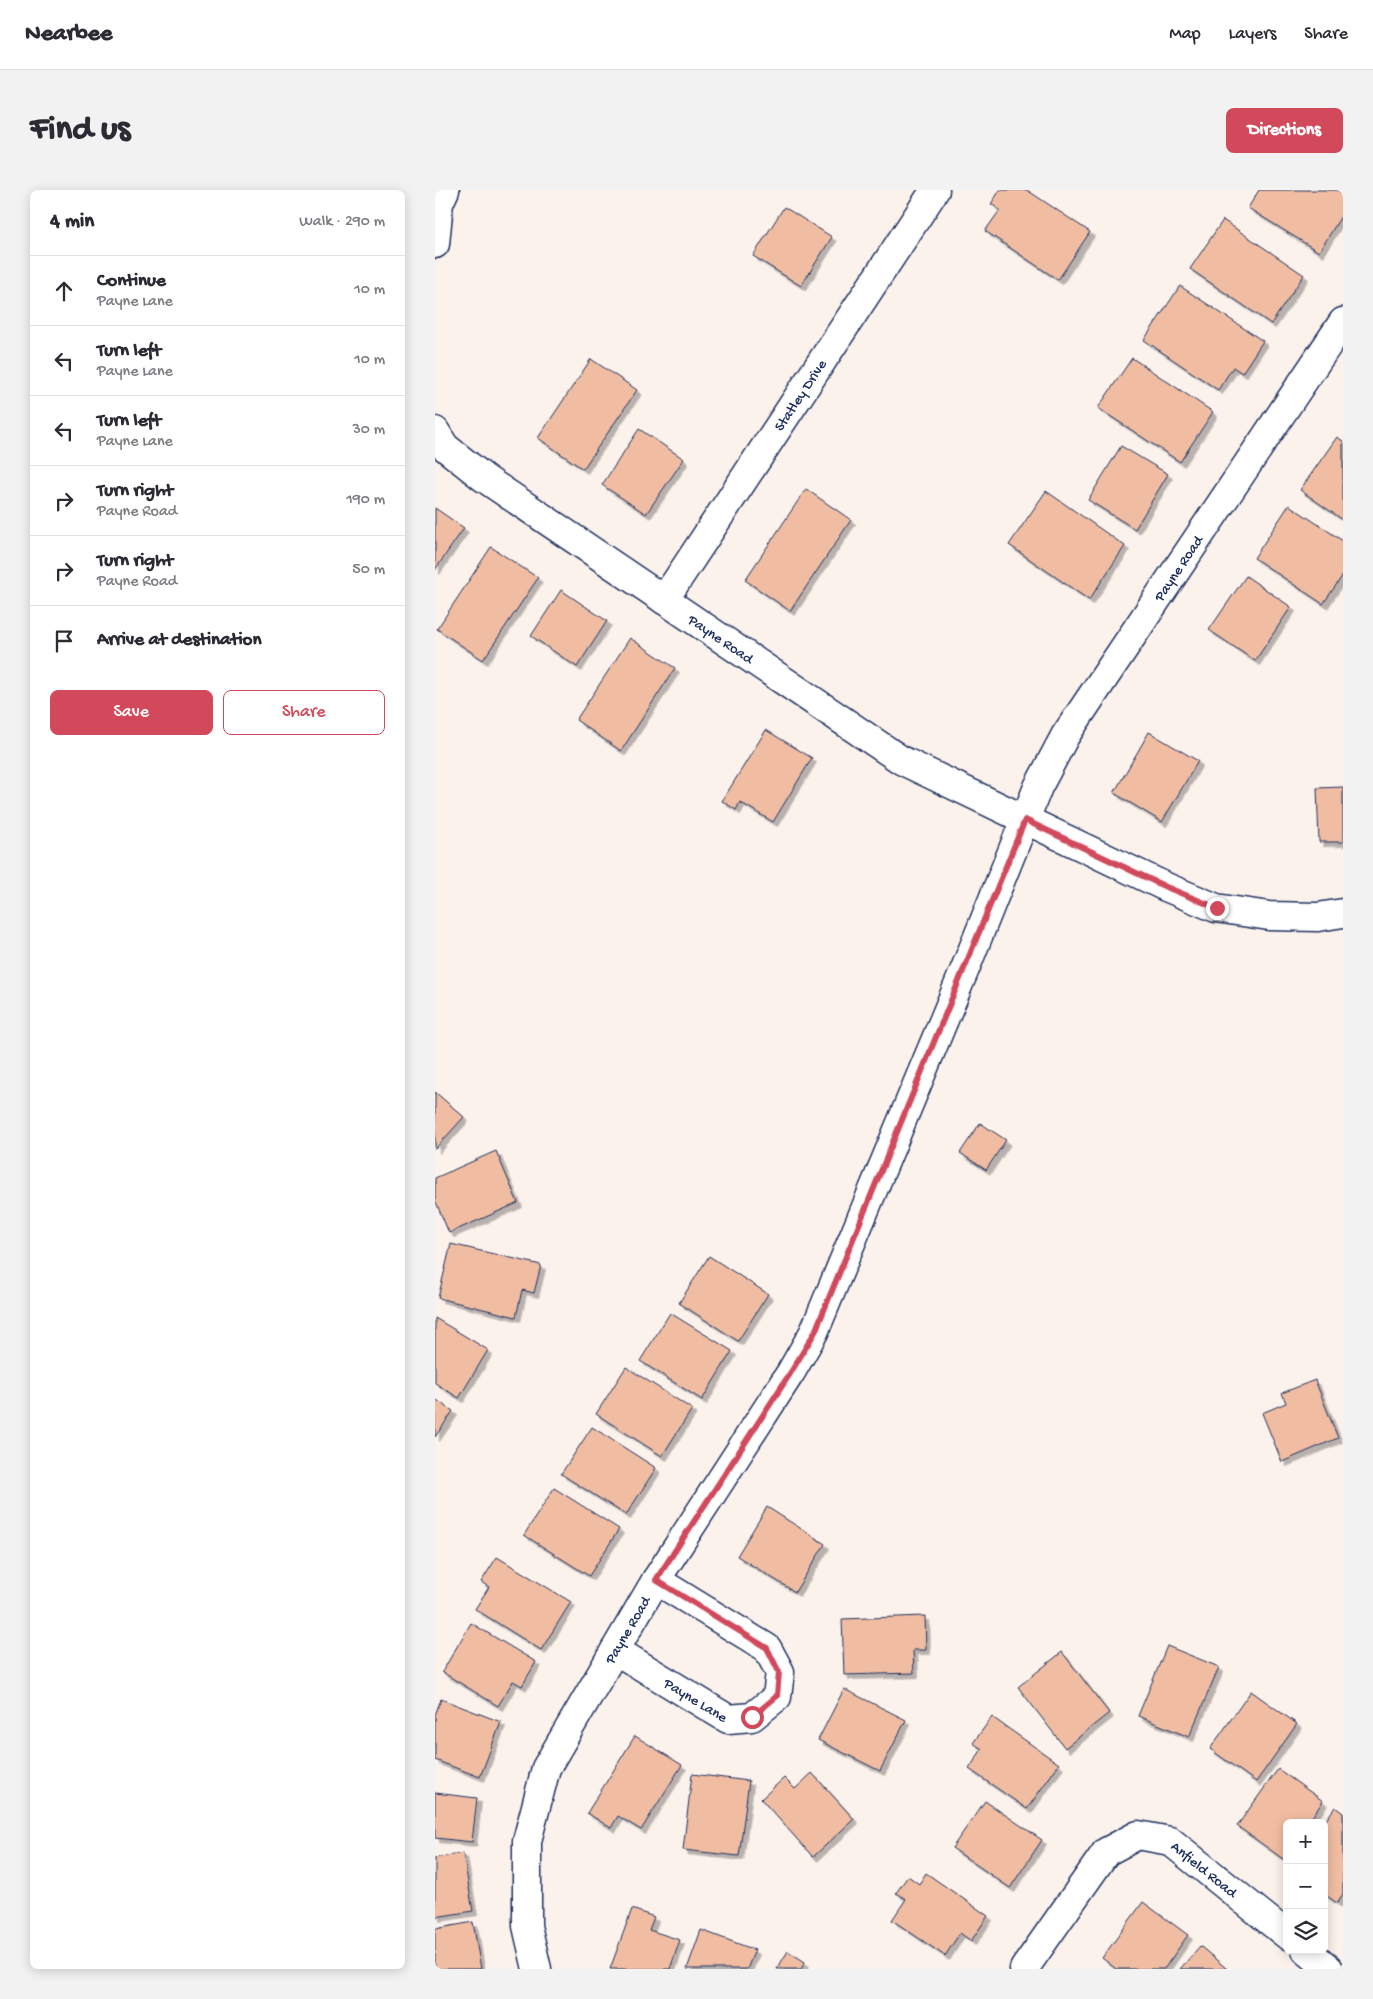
<!DOCTYPE html>
<html lang="en">
<head>
<meta charset="utf-8">
<style>
	:root { --surface:#fff; --page:#f2f2f3; --text:#2b2b33; --muted:#7c7c81; --line:#e1e1e2; --accent:#d1495b }
	body { margin:0; font-family:"Gochi Hand",sans-serif; background:var(--page); color:var(--text) }
	.controls { position:absolute; right:15px; bottom:15px; display:grid; overflow:hidden; border-radius:8px; box-shadow:0 2px 12px #0003 }
	.controls button { width:45px; height:45px; display:grid; place-items:center; padding:0; border:0; border-bottom:1px solid var(--line); background:var(--surface); color:var(--text); font:25px sans-serif }
	.stop { position:absolute; width:15px; height:15px; margin:-11px; border:4px solid #d1495b; border-radius:50%; background:#fff }
	.stop.end { background:#d1495b; border-color:#fff; box-shadow:0 1px 5px #0008 }
	.list { margin:0; padding:0; list-style:none }
	h2 { display:flex; justify-content:space-between; align-items:center; height:65px; margin:0; padding:0 20px; font-size:21px }
	h2 small { font-size:16px; font-weight:400; color:var(--muted) }
	.list li { display:grid; grid-template-columns:32px 1fr auto; gap:15px; align-items:center; box-sizing:border-box; height:70px; padding:0 20px; border-top:1px solid var(--line) }
	.list b { display:block; font-size:19px; white-space:nowrap }
	.list p { margin:0; font-size:16px; white-space:nowrap; color:var(--muted) }
	.list em { font-size:16px; font-style:normal; color:var(--muted) }
	.actions { display:flex; gap:10px; padding:15px 20px }
	.actions a { flex:1; padding:11px 0; border:1px solid var(--accent); border-radius:8px; text-align:center; font-size:18px; color:var(--accent) }
	.actions .main { background:var(--accent); color:#fff }
	.icon { flex:none; width:28px; height:28px; fill:none; stroke:currentColor; stroke-width:2; stroke-linecap:round; stroke-linejoin:round }
	.map { position:relative; flex:none; width:908px; height:1779px; overflow:hidden; border-radius:8px }
	header { display:flex; align-items:center; gap:30px; box-sizing:border-box; height:70px; padding:0 25px; background:var(--surface); border-bottom:1px solid var(--line) }
	header strong { font-size:24px }
	nav { display:flex; gap:28px; margin-inline-start:auto; font-size:18px }
	.intro { display:flex; align-items:center; justify-content:space-between; box-sizing:border-box; height:120px; padding:0 30px }
	h1 { margin:0; font-size:35px }
	.button { padding:12px 22px; border-radius:8px; background:var(--accent); color:#fff; font-size:18px; font-weight:700 }
	main { display:flex; gap:30px; padding:0 30px }
	aside { flex:1; background:var(--surface); border-radius:8px; box-shadow:0 2px 12px #0003 }
	.map>svg:first-child { display:block }
	.building { fill:#f1bda2; stroke:#1b2f5e; filter:url(#shadow) }
	.lines { fill:none; stroke-linecap:round; stroke-linejoin:round }
	.street-casing { stroke:#1b2f5e; stroke-width:31 }
	.street { stroke:#fff; stroke-width:28 }
	.route { stroke:#d1495b; stroke-width:6 }
	.labels { text-anchor:middle; stroke-width:4; stroke-linejoin:round; paint-order:stroke }
	.street-label { font-size:15px; fill:#1b2f5e; stroke:#fff }
</style>
</head>
<body>
<header>
<strong>Nearbee</strong>
<nav><a>Map</a><a>Layers</a><a>Share</a></nav>
</header>
<div class="intro"><h1>Find us</h1><a class="button">Directions</a></div>
<main>
<aside>
<h2>4 min<small>Walk · 290 m</small></h2>
<ul class="list">
<li><svg class="icon" aria-label="ahead" viewBox="0 0 24 24"><path d="M12 20V5M6 11l6-6 6 6"/></svg><div><b>Continue</b><p>Payne Lane</p></div><em>10 m</em></li>
<li><svg class="icon" aria-label="left" viewBox="0 0 24 24"><path d="M17 20v-9H6M10 6l-5 5 5 5"/></svg><div><b>Turn left</b><p>Payne Lane</p></div><em>10 m</em></li>
<li><svg class="icon" aria-label="left" viewBox="0 0 24 24"><path d="M17 20v-9H6M10 6l-5 5 5 5"/></svg><div><b>Turn left</b><p>Payne Lane</p></div><em>30 m</em></li>
<li><svg class="icon" aria-label="right" viewBox="0 0 24 24"><path d="M7 20v-9h11M14 6l5 5-5 5"/></svg><div><b>Turn right</b><p>Payne Road</p></div><em>190 m</em></li>
<li><svg class="icon" aria-label="right" viewBox="0 0 24 24"><path d="M7 20v-9h11M14 6l5 5-5 5"/></svg><div><b>Turn right</b><p>Payne Road</p></div><em>50 m</em></li>
<li><svg class="icon" aria-label="arrive" viewBox="0 0 24 24"><path d="M6 21V4h12l-3 4 3 4H6"/></svg><div><b>Arrive at destination</b></div></li>
</ul>
<div class="actions"><a class="main">Save</a><a>Share</a></div>
</aside>
<div class="map">
<svg width="908" height="1779" viewBox="0 0 908 1779">
	<defs>
		<filter id="shadow"><feDropShadow dx="4.5" dy="4.5" stdDeviation="0" flood-color="#0004"/></filter>
	</defs>
	<rect width="100%" height="100%" fill="#fcf2ec"/>
	<filter id="ink" filterUnits="userSpaceOnUse"><feTurbulence type="fractalNoise" baseFrequency=".02" numOctaves="2"/><feDisplacementMap in="SourceGraphic" scale="10" xChannelSelector="R" yChannelSelector="G"/><feConvolveMatrix kernelMatrix="1 2 1 2 8 2 1 2 1" color-interpolation-filters="sRGB"/></filter>
	<g filter="url(#ink)">
		<path class="building" d="M 565,0 L 592,0 L 655,42 L 623,90 L 550,41 L 565,20 L 556,14 Z
			M 824,0 L 902,0 L 908,4 L 908,23 L 884,62 L 813,18 Z
			M 349,17 L 397,47 L 366,96 L 318,66 Z
			M 788,30 L 869,85 L 836,134 L 755,79 Z
			M 745,96 L 828,151 L 807,183 L 798,177 L 783,200 L 709,150 Z
			M 697,168 L 778,222 L 745,272 L 663,218 Z
			M 156,169 L 202,200 L 148,279 L 103,248 Z
			M 204,239 L 249,269 L 211,324 L 167,295 Z
			M 902,247 L 908,251 L 908,330 L 865,300 Z
			M 686,256 L 733,284 L 700,339 L 653,310 Z
			M 371,299 L 416,330 L 355,421 L 310,390 Z
			M 611,301 L 690,356 L 654,410 L 574,355 Z
			M 854,315 L 908,351 L 908,385 L 888,414 L 819,368 Z
			M 0,318 L 29,338 L 0,380 Z
			M 56,357 L 103,388 L 48,470 L 2,439 Z
			M 811,386 L 856,417 L 820,471 L 774,440 Z
			M 126,400 L 172,431 L 142,477 L 96,446 Z
			M 195,448 L 240,478 L 186,561 L 141,530 Z
			M 331,540 L 377,568 L 338,632 L 305,612 L 301,620 L 287,611 Z
			M 714,542 L 763,571 L 727,632 L 679,603 Z
			M 908,597 L 908,652 L 884,652 L 882,598 Z
			M 0,902 L 29,927 L 0,959 Z
			M 545,933 L 571,950 L 551,980 L 525,963 Z
			M 61,961 L 83,1013 L 14,1043 L 0,1010 L 0,988 Z
			M 16,1054 L 106,1075 L 99,1103 L 87,1100 L 81,1127 L 3,1108 Z
			M 274,1066 L 333,1104 L 303,1151 L 244,1113 Z
			M 235,1123 L 297,1161 L 267,1210 L 205,1171 Z
			M 0,1128 L 53,1160 L 24,1208 L 0,1193 Z
			M 191,1177 L 257,1219 L 227,1266 L 161,1224 Z
			M 880,1190 L 903,1248 L 847,1272 L 827,1223 L 851,1213 L 847,1203 Z
			M 0,1209 L 18,1221 L 0,1247 Z
			M 157,1237 L 221,1278 L 191,1325 L 126,1284 Z
			M 119,1298 L 184,1339 L 154,1386 L 89,1345 Z
			M 332,1317 L 390,1354 L 360,1402 L 302,1366 Z
			M 62,1367 L 136,1412 L 106,1460 L 40,1419 L 54,1397 L 46,1392 Z
			M 490,1426 L 491,1460 L 478,1460 L 479,1483 L 409,1485 L 407,1429 Z
			M 36,1433 L 101,1472 L 87,1496 L 78,1491 L 63,1516 L 7,1482 Z
			M 732,1456 L 784,1477 L 754,1547 L 703,1526 Z
			M 627,1462 L 674,1523 L 630,1558 L 583,1497 Z
			M 409,1499 L 471,1530 L 445,1581 L 383,1550 Z
			M 816,1501 L 862,1534 L 821,1592 L 775,1559 Z
			M 6,1509 L 66,1532 L 45,1587 L 0,1570 L 0,1525 Z
			M 557,1527 L 624,1574 L 592,1619 L 534,1579 L 547,1559 L 538,1553 Z
			M 200,1546 L 247,1575 L 206,1640 L 183,1626 L 176,1638 L 152,1623 Z
			M 843,1579 L 888,1611 L 873,1633 L 852,1633 L 852,1663 L 848,1669 L 802,1636 Z
			M 377,1583 L 419,1629 L 378,1667 L 326,1609 L 349,1588 L 360,1599 Z
			M 257,1584 L 314,1591 L 304,1666 L 248,1660 Z
			M 0,1603 L 42,1608 L 37,1652 L 0,1648 Z
			M 550,1611 L 607,1650 L 575,1698 L 517,1658 Z
			M 900,1617 L 908,1623 L 908,1704 L 902,1713 L 889,1704 L 889,1633 Z
			M 28,1663 L 38,1721 L 0,1727 L 0,1668 Z
			M 491,1683 L 553,1726 L 536,1751 L 525,1743 L 510,1766 L 457,1730 L 471,1709 L 461,1703 L 473,1686 L 484,1694 Z
			M 708,1712 L 753,1745 L 729,1779 L 681,1779 L 667,1768 Z
			M 197,1719 L 219,1727 L 214,1740 L 245,1750 L 235,1779 L 175,1779 Z
			M 38,1732 L 46,1779 L 0,1779 L 0,1739 Z
			M 266,1740 L 320,1760 L 312,1779 L 252,1779 Z
			M 765,1756 L 792,1779 L 745,1779 Z
			M 353,1761 L 370,1772 L 366,1779 L 342,1779 Z"/>
		<g class="lines">
			<defs>
				<g id="street">
					<path d="M 0,54 L 4,13 L 10,0"/>
					<path id="s1" d="M 0,241 L 10,257 L 49,288 L 466,570 L 731,697 L 781,718 L 834,726 L 883,727 L 908,723"/>
					<path id="s2" d="M 229,410 L 500,0"/>
					<path id="s3" d="M 180,1460 L 293,1529 L 317,1527 L 342,1507 L 345,1482 L 332,1458 L 221,1390"/>
					<path d="M 871,1760 L 894,1779"/>
					<path id="s4" d="M 102,1779 L 92,1736 L 92,1651 L 111,1578 L 221,1390 L 356,1182 L 379,1142 L 530,779 L 603,597 L 630,546 L 908,132"/>
					<path id="s5" d="M 589,1779 L 671,1662 L 703,1645 L 735,1651 L 852,1745"/>
				</g>
			</defs>
			<use href="#street" class="street-casing"/>
			<use href="#street" class="street"/>
		</g>
	</g>
	<g class="lines" filter="url(#ink)">
		<path class="route" d="M 317,1527 L 342,1506 L 344,1482 L 332,1458 L 221,1390 L 356,1182 L 380,1142 L 590,630 L 731,697 L 782,718"/>
	</g>
	<g class="labels">
		<g class="street-label">
			<text dy="5" stroke="none"><textPath href="#s2" startOffset="246">Statley Drive</textPath></text>
			<text dy="5" stroke="none"><textPath href="#s4" startOffset="1566">Payne Road</textPath></text>
			<text dy="5" stroke="none"><textPath href="#s1" startOffset="355">Payne Road</textPath></text>
			<text dy="5" stroke="none"><textPath href="#s4" startOffset="365">Payne Road</textPath></text>
			<text dy="5" stroke="none"><textPath href="#s3" startOffset="95">Payne Lane</textPath></text>
			<text dy="5" stroke="none"><textPath href="#s5" startOffset="256">Anfield Road</textPath></text>
		</g>
	</g>
</svg>
<div class="controls">
<button>+</button>
<button>−</button>
<button><svg class="icon" aria-label="layers" viewBox="0 0 24 24"><path d="M12 4l9 5-9 5-9-5zM3 14l9 5 9-5"/></svg></button>
</div>
<div class="stop" style="left:317px;top:1527px"></div>
<div class="stop end" style="left:782px;top:718px"></div>
</div>
</main>
</body>
</html>
